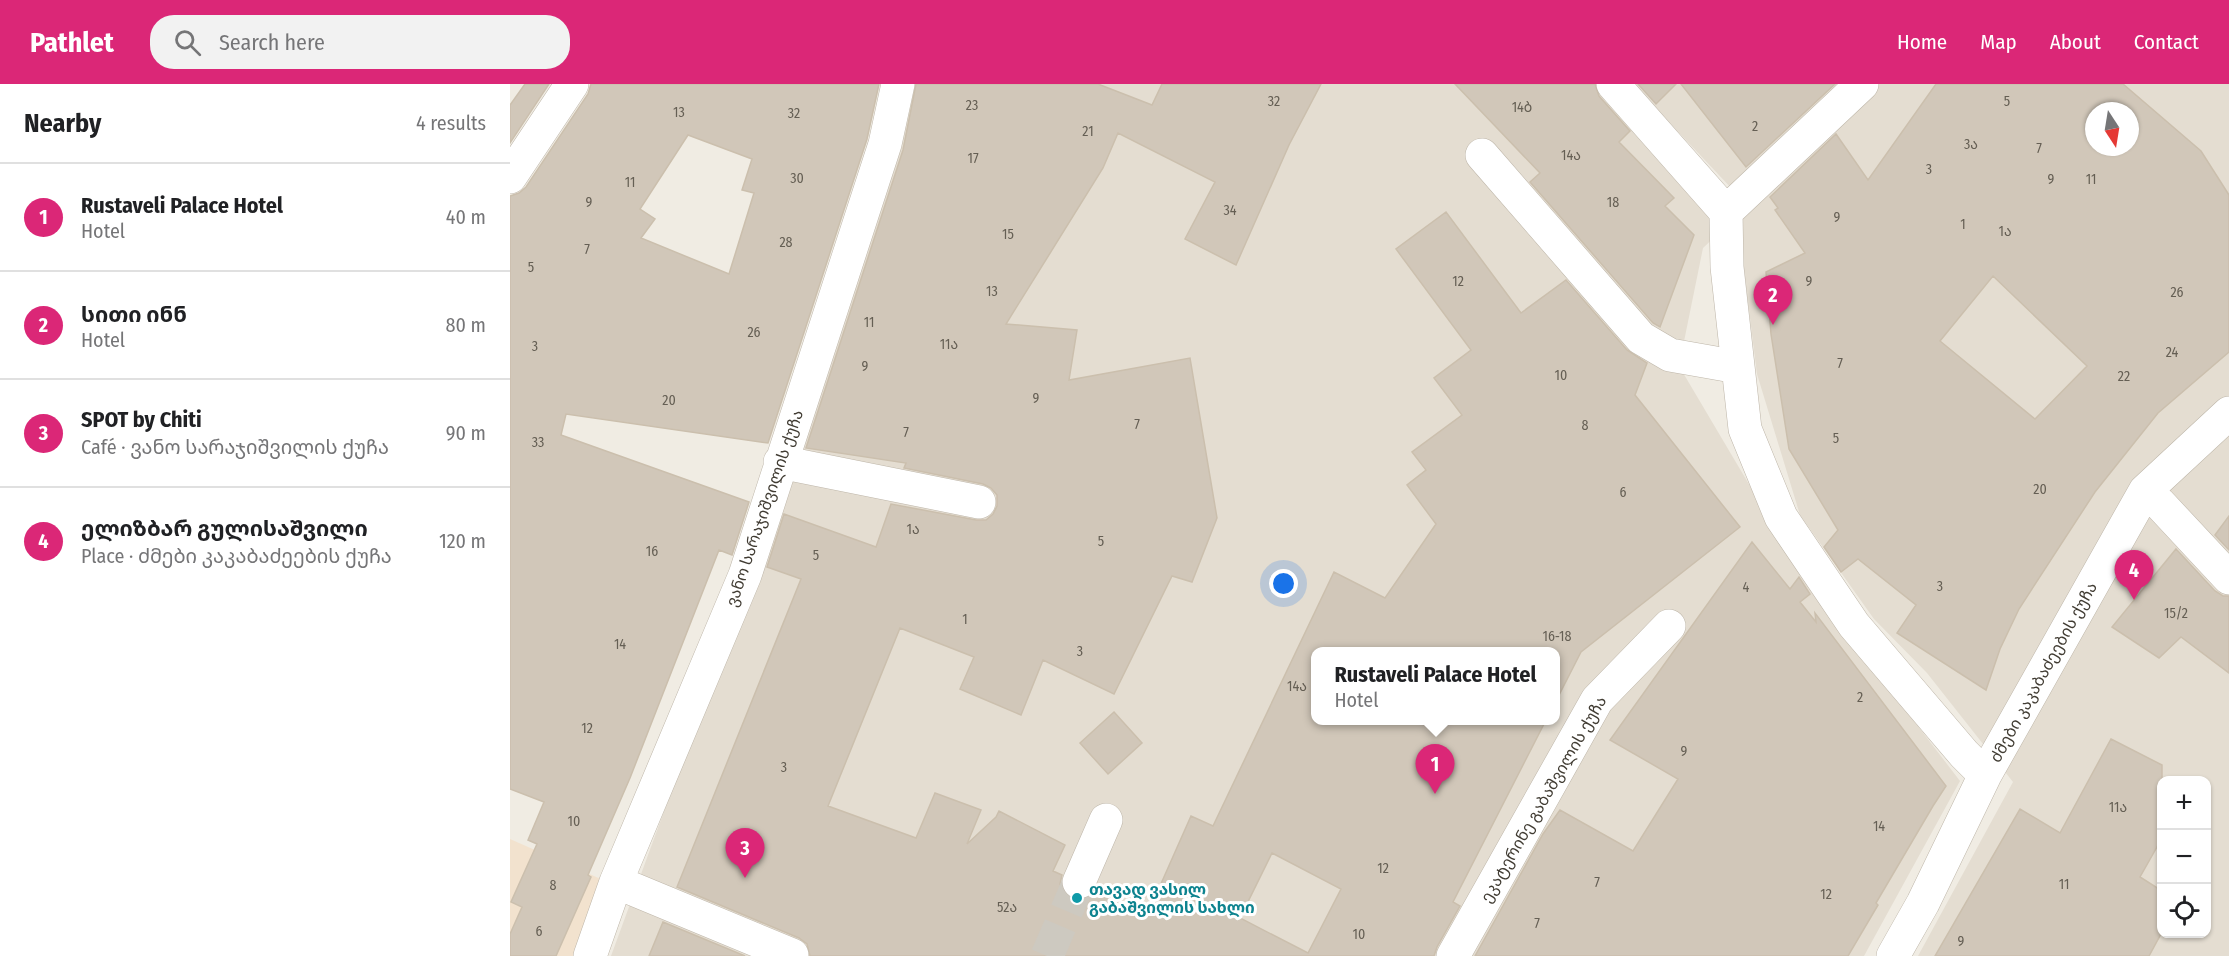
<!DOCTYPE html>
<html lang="en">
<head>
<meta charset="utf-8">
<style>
	:root { --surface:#fff; --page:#f2f2f2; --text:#202124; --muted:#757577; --line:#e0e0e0; --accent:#db2777 }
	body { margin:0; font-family:"Fira Sans Condensed","Noto Sans Georgian",sans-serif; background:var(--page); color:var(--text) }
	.controls { position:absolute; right:18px; bottom:18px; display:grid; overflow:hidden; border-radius:12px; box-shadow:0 2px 4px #0004 }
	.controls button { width:54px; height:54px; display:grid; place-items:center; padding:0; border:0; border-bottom:2px solid var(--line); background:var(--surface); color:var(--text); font:30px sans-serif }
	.compass { position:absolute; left:1575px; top:18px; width:54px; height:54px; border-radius:50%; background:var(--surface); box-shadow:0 2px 4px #0004; rotate:168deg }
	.you { position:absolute; left:774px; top:500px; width:21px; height:21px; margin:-15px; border:4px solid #fff; border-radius:50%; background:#1a73e8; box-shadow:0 0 0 9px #1a73e833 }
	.badge { display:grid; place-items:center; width:39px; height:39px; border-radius:50%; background:var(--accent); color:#fff; font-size:20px; font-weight:700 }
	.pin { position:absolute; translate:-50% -50px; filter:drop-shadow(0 2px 3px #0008) }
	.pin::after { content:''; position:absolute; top:32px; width:21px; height:18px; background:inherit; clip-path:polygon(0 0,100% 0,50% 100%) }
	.popup { position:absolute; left:801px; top:563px; width:249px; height:78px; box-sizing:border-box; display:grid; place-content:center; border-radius:12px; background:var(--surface); filter:drop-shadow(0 2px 4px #0005); font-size:20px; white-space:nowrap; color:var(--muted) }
	.popup b { font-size:22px; color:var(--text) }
	.popup::after { content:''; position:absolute; left:50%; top:100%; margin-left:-12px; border:12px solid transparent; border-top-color:var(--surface) }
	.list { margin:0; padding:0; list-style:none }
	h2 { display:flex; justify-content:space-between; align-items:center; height:78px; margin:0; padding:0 24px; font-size:26px }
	h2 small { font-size:20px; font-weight:400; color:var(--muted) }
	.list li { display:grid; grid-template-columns:39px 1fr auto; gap:18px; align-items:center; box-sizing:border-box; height:108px; padding:0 24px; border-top:2px solid var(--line) }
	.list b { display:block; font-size:22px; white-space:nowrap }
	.list p { margin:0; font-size:20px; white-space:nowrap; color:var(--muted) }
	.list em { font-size:20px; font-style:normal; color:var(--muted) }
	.icon { flex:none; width:33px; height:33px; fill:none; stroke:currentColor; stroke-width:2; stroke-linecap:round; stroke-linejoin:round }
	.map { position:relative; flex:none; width:1719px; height:872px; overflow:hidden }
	header { display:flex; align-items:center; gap:36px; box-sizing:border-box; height:84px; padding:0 30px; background:var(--accent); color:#fff }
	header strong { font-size:28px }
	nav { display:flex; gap:33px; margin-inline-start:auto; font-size:21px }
	.search { width:420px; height:54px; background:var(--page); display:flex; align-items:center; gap:15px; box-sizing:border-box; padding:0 21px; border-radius:24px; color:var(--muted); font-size:22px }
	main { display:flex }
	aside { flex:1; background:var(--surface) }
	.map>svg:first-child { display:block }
	.residential { fill:#e4ddd1; fill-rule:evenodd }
	.commercial { fill:#f2e2ce }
	.building { fill:#d1c7b9; stroke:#cbbfad; stroke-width:1.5; fill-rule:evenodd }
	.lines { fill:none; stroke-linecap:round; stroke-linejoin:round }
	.minor-tunnel { stroke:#cdc9c0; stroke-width:33; stroke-dasharray:33 16; stroke-linecap:butt }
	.minor-casing { stroke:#beb6a9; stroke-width:34 }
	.minor { stroke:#fff; stroke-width:33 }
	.culture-dot { fill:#0f9aa8; stroke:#fff; stroke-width:2 }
	.labels { text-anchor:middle; stroke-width:6; stroke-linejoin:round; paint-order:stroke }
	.number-label { font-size:14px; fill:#655f54 }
	.street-label { font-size:16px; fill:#413c33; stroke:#fff }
	.culture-label { font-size:16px; font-weight:bold; fill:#0d838f; stroke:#fff; text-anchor:start }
</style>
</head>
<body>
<header>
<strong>Pathlet</strong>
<div class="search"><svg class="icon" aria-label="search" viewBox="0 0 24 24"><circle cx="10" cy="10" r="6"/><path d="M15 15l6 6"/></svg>Search here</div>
<nav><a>Home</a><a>Map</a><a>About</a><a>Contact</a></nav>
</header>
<main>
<aside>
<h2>Nearby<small>4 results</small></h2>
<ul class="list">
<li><span class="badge">1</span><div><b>Rustaveli Palace Hotel</b><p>Hotel</p></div><em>40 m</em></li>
<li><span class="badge">2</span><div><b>სითი ინნ</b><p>Hotel</p></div><em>80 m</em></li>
<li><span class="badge">3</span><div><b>SPOT by Chiti</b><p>Café · ვანო სარაჯიშვილის ქუჩა</p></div><em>90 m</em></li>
<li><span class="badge">4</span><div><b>ელიზბარ გულისაშვილი</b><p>Place · ძმები კაკაბაძეების ქუჩა</p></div><em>120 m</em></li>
</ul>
</aside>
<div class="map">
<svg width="1719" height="872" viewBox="0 0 1719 872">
	<rect width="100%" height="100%" fill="#f0ece3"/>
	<path class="residential" d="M 396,0 L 1086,0 L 1212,146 L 1193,164 L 1169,282 L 1295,495 L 1450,697 L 1354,872 L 101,872 L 237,501 ZM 805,568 L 1045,568 L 1045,636 L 805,636 Z
		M 1123,0 L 1719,0 L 1719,872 L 1408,872 L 1503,698 L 1417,589 L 1364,535 L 1290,431 L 1247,290 L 1224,107 ZM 1584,27 L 1620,27 L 1620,63 L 1584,63 ZM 1652,696 L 1696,696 L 1696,850 L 1652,850 Z"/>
	<path class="commercial" d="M 0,755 L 93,796 L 63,872 L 0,872 Z"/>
	<path class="building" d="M 15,0 L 39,0 L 0,59 L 0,21 Z
		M 81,0 L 369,0 L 357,55 L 258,359 L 56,330 L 51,351 L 239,418 L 222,471 L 209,466 L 120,694 L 78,791 L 81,793 L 46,872 L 0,872 L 0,850 L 12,823 L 1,818 L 27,760 L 18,756 L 34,718 L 0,705 L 0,112 L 9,109 L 16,103 L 78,10 ZM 178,51 L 242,75 L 232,106 L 244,109 L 219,190 L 131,154 L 145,135 L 130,125 Z
		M 406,0 L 588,0 L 642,21 L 652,0 L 811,0 L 779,61 L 726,181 L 675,155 L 705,98 L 608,49 L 593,84 L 496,240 L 567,246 L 559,296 L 680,274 L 707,434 L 682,498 L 662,492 L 604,610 L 533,576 L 511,631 L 450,605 L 464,573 L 390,544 L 318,722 L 406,754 L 425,709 L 471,726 L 457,760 L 486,733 L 489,727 L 555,761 L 543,787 L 552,791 L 550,800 L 554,809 L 562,815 L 572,816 L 580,813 L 586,806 L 638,829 L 681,732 L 703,742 L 824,488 L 875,514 L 926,440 L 897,401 L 916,386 L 902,368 L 952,331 L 924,294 L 961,266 L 886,165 L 936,128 L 1011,229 L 1056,196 L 1117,266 L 1137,279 L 1125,311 L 1230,443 L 1071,568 L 1045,619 L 1045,567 L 805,567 L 805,636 L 1036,636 L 943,818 L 950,822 L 927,863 L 924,872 L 300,872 L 297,860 L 289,854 L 167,803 L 291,495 L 257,483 L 274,430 L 366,463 L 381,420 L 466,436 L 476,436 L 483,430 L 487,422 L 487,411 L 481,404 L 473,400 L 394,384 L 396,379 L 296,364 L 393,66 ZM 762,769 L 831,805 L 798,869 L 730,834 Z
		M 945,0 L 1085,0 L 1089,12 L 1120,47 L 1109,58 L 1164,114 L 1155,122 L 1184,151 L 1150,243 L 1143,239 L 1020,98 L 1030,89 Z
		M 1128,0 L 1166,0 L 1146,20 Z
		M 1171,0 L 1325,0 L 1236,83 Z
		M 1426,0 L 1613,0 L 1691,67 L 1719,111 L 1719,268 L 1648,329 L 1585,408 L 1509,525 L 1490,565 L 1476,606 L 1387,549 L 1406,521 L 1348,475 L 1331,488 L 1314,463 L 1328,446 L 1279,365 L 1261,250 L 1256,188 L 1295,169 L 1265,126 L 1268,124 L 1260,113 L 1326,50 L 1358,96 ZM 1584,27 L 1620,27 L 1620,63 L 1584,63 ZM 1483,192 L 1577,282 L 1525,335 L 1430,257 Z
		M 1719,432 L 1719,466 L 1705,451 Z
		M 1242,458 L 1280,505 L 1289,493 L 1300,510 L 1290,518 L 1306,538 L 1305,529 L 1436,702 L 1423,722 L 1366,819 L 1368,821 L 1338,872 L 965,872 L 1033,750 L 1050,726 L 1123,767 L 1168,695 L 1100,656 Z
		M 1666,465 L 1705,507 L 1713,512 L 1719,512 L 1719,589 L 1671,553 L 1649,574 L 1602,543 Z
		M 604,628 L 632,659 L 598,690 L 570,659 Z
		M 1601,655 L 1652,681 L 1652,754 L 1630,793 L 1652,807 L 1652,848 L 1639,872 L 1425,872 L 1510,725 L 1550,749 Z
		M 153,838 L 235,872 L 139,872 Z"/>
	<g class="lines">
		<path class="minor-tunnel" d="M 537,872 L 569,798"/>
		<defs>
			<path id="minor" d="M 1103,0 L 1216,128 L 1217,183 L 1235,345 L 1271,433 L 1344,541 L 1454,670 L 1475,691
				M 972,71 L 1131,254 L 1160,271 L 1228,283
				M 0,93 L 62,0
				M 1216,128 L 1352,0
				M 270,378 L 469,418
				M 1635,407 L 1650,420 L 1719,494
				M 106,798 L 282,871
				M 569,798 L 596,736
				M 80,872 L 106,798 L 235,491 L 375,60 L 388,0
				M 943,872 L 1087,616 L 1159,542
				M 1383,872 L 1413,819 L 1475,691 L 1635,407 L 1719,329"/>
		</defs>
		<use href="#minor" class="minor-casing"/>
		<use href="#minor" class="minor"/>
	</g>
	<circle class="culture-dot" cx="567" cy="814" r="6"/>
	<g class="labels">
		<g class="number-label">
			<text x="764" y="22">32</text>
			<text x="1497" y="22">5</text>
			<text x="462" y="26">23</text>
			<text x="1012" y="28">14ბ</text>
			<text x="169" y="33">13</text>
			<text x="284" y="34">32</text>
			<text x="1245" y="47">2</text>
			<text x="578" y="52">21</text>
			<text x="1461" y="65">3ა</text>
			<text x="1529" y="69">7</text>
			<text x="1061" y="76">14ა</text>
			<text x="463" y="79">17</text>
			<text x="1419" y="90">3</text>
			<text x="287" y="99">30</text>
			<text x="1541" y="100">9</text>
			<text x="1581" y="100">11</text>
			<text x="120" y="103">11</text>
			<text x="79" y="123">9</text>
			<text x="1103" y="123">18</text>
			<text x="720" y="131">34</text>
			<text x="1327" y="138">9</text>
			<text x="1453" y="145">1</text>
			<text x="1495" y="152">1ა</text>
			<text x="498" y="155">15</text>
			<text x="276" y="163">28</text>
			<text x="77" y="170">7</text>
			<text x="21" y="188">5</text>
			<text x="948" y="202">12</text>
			<text x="1299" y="202">9</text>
			<text x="482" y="212">13</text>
			<text x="1667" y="213">26</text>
			<text x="359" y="243">11</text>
			<text x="244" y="253">26</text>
			<text x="439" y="265">11ა</text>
			<text x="25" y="267">3</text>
			<text x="1662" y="273">24</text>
			<text x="1330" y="284">7</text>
			<text x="355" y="287">9</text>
			<text x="1051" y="296">10</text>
			<text x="1614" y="297">22</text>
			<text x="526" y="319">9</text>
			<text x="159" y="321">20</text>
			<text x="627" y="345">7</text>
			<text x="1075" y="346">8</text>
			<text x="396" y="353">7</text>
			<text x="1326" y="359">5</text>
			<text x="28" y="363">33</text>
			<text x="1530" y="410">20</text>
			<text x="1113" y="413">6</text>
			<text x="403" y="450">1ა</text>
			<text x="591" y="462">5</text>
			<text x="142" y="472">16</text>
			<text x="306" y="476">5</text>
			<text x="1430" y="507">3</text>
			<text x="1236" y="508">4</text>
			<text x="1666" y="534">15/2</text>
			<text x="455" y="540">1</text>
			<text x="1047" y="557">16-18</text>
			<text x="110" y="565">14</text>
			<text x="570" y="572">3</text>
			<text x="787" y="607">14ა</text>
			<text x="1350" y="618">2</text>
			<text x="77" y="649">12</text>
			<text x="1174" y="672">9</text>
			<text x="274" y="688">3</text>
			<text x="1608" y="728">11ა</text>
			<text x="64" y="742">10</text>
			<text x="1369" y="747">14</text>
			<text x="873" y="789">12</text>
			<text x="1087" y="803">7</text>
			<text x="1554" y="805">11</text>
			<text x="43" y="806">8</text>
			<text x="1316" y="815">12</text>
			<text x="497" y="828">52ა</text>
			<text x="1027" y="844">7</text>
			<text x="29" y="852">6</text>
			<text x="849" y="855">10</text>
			<text x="1451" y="862">9</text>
		</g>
		<g class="street-label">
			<text transform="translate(254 424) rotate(-71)" y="6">ვანო სარაჯიშვილის ქუჩა</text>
			<text transform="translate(1533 588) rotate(-61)" y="6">ძმები კაკაბაძეების ქუჩა</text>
			<text transform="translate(1033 715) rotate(-60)" y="6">ეკატერინე გაბაშვილის ქუჩა</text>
		</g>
		<g class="culture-label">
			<text x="579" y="811">თავად ვასილ<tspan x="579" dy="18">გაბაშვილის სახლი</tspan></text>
		</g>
	</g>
</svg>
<div class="controls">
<button>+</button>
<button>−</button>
<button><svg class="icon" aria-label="locate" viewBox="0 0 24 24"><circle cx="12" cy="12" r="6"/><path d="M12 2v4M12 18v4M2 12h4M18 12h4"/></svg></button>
</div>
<svg class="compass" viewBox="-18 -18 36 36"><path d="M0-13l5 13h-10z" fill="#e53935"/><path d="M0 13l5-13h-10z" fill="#757577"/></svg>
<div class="you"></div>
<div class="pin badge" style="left:925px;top:710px">1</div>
<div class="popup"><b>Rustaveli Palace Hotel</b>Hotel</div>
<div class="pin badge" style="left:1263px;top:241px">2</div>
<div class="pin badge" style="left:235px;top:794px">3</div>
<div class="pin badge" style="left:1624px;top:516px">4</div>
</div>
</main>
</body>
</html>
